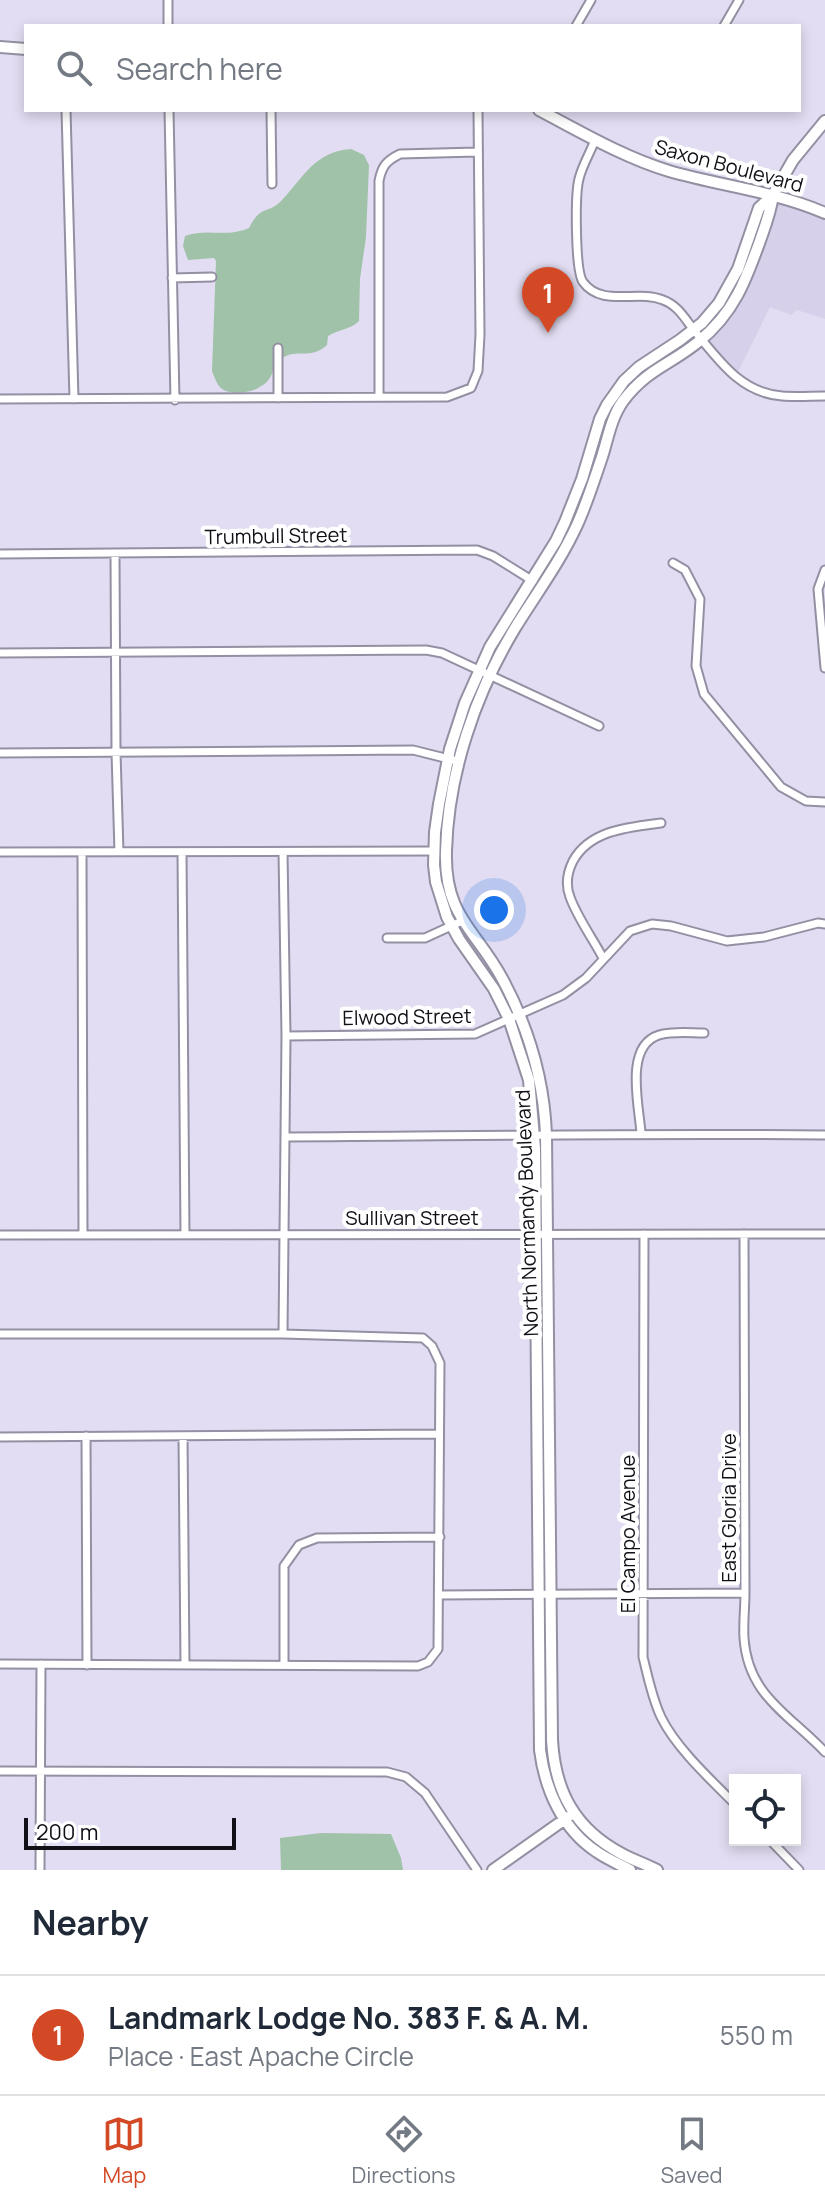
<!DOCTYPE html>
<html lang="en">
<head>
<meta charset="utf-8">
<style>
	:root { --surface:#fff; --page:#f6f6f7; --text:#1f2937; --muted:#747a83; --line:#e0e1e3; --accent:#d34926 }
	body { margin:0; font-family:Manrope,sans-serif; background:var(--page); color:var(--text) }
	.controls { position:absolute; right:24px; bottom:24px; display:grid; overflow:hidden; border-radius:0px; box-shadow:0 4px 12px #0003 }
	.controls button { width:72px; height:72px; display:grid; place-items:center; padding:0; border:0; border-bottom:2px solid var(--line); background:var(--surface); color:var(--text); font:40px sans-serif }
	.scale { position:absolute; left:24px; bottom:20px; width:212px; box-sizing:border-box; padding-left:8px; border:4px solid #121017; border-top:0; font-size:22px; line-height:28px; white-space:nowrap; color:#121017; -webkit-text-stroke:6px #fff; paint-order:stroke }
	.you { position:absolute; left:494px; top:910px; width:28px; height:28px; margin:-20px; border:6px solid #fff; border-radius:50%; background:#1a73e8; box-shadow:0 0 0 12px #1a73e833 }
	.badge { display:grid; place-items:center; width:52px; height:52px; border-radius:50%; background:var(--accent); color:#fff; font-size:26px; font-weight:700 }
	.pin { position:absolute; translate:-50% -66px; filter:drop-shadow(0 2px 4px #0008) }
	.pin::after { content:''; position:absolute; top:42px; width:28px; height:24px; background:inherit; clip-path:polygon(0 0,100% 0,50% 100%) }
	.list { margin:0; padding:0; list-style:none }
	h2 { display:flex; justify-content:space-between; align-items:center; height:104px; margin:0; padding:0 32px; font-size:34px }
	h2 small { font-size:26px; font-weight:400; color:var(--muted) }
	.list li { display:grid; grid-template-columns:52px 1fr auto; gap:24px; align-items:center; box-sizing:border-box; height:120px; padding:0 32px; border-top:2px solid var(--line) }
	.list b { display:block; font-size:30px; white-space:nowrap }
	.list p { margin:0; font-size:26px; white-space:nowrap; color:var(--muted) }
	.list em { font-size:26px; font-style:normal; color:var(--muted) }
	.icon { flex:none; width:44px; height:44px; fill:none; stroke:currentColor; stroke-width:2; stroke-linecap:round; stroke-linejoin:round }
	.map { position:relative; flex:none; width:825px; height:1870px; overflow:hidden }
	.search { position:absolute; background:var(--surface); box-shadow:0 4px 12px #0003; left:24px; right:24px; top:24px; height:88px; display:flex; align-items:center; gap:20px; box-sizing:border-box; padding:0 28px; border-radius:0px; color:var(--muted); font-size:30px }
	.sheet { height:224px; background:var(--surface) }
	nav { display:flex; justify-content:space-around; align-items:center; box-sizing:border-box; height:112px; border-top:2px solid var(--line); background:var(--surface); font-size:22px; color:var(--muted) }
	nav a { display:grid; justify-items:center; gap:4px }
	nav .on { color:var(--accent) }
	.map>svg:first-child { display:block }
	.built { fill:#d7d0eb }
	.green { fill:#a0c2a8 }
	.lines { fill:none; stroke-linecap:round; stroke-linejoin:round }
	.street-casing { stroke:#948fa2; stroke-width:11 }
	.secondary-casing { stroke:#948fa2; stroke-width:14 }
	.street { stroke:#fff; stroke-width:7 }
	.secondary { stroke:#fff; stroke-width:10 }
	.labels { text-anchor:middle; stroke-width:8; stroke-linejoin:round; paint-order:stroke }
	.street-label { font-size:20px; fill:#121017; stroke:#fff }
</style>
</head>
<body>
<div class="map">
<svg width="825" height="1870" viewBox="0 0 825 1870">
	<rect width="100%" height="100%" fill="#e2ddf2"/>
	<path class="built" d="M 776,200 L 825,217 L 825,319 L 797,310 L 791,315 L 770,307 L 737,374 L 707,340 L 743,295 L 752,275 Z"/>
	<path class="green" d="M 351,149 L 364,155 L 369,165 L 366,237 L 360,279 L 359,321 C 350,330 339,329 328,336 L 327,345 C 309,361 297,347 281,359 L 281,344 L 274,344 C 274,354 276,366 271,376 C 264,390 241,396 226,391 C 217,388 215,378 212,371 L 216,261 L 214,258 L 188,260 L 183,246 L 185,236 C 207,228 226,238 249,228 C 261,204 268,215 282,200 C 304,177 314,152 351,149 Z
		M 321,1833 L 391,1834 L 401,1858 L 403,1870 L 281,1870 L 280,1838 Z"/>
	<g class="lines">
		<defs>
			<path id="street" d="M 168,0 L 168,26
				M 576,26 L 591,0
				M 724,26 L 739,0
				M 66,110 L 74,399
				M 169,110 L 175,400
				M 271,110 L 272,184
				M 595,140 C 590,153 582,166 579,179 C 575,194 575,271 583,282 C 602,308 638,289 663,300 C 677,305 684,317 693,329 C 718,359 740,393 782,396 C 796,397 811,396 825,396
				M 172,278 L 212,277
				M 278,348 L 278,398
				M 379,396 L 379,181 C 382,166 386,161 400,154 L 477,152
				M 0,399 L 447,397 L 471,388 L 478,371 L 480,335 L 478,110
				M 0,554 L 477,550 L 493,556 L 533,581
				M 115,554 L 116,752 L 119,852
				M 673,563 L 685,570 L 700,599 L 696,666 L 704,694 L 781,787 L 806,801 L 825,802
				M 825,570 L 818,589 L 825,668
				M 0,653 L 426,650 L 442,653 L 599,726
				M 0,753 L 413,750 L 453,760
				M 0,852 L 435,851
				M 82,852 L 83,1235
				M 182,852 L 185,1235
				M 283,852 L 286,1036 L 283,1334
				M 387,938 L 425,938 L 462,921
				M 603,958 C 593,939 577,917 570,897 C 565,884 567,873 573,861 C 590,830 629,827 661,823
				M 286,1036 L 475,1034 L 563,995 L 586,978 L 630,931 L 652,924 L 671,926 L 727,941 L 764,937 L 818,923 L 825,924
				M 641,1133 C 639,1105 624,1046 659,1035 C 673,1031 690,1033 704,1033
				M 286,1137 C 466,1136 645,1133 825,1135
				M 644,1234 L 643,1657 C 648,1677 652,1698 661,1717 C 676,1748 711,1780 735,1804
				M 744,1234 L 745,1593 C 745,1608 743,1623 744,1638 C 748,1696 789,1714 825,1752
				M 0,1235 L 825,1234
				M 0,1334 L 283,1334 L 423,1338 L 432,1346 L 440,1363 L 438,1649 L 428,1662 L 418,1666 L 0,1664
				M 86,1436 L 87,1665
				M 183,1436 L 185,1665
				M 0,1437 L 439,1434
				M 440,1595 L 745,1593
				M 284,1665 L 284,1566 L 299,1545 L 317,1538 L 440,1537
				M 0,1771 L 387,1772 L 406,1777 L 425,1793 L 477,1870
				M 770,1840 L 799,1870
				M 40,1870 L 41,1664"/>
			<path id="secondary" d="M 0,47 L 26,49
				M 539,110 C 581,132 623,157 669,171 C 721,186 774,191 825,213
				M 493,1870 L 568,1817
				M 630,1870 C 619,1864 607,1859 597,1852 C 562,1829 545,1789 540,1750 L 535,1149 L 529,1080 L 509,1019 L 494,989 L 459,939 L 447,917 L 436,882 L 434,865 L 435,832 L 439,804 L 450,749 L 465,703 L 490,647 L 556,541 L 565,522 L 582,479 L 600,419 L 607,405 L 624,381 L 639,367 L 680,340 L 702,323 L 719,303 L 738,269 L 759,208 L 773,195 L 793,160 L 825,121
				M 657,1870 C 645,1864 633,1860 622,1854 C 575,1829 555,1792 552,1740 L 546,1135 C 544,1080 529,1029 503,980 C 476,929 444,917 446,851 C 448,774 475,694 515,628 C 536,594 560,562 577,525 C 587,503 594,480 602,457 C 608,438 611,418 623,401 C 647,369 670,365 698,342 C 735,313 747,277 762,235 C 767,221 771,209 773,195"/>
		</defs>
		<use href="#street" class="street-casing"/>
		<use href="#secondary" class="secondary-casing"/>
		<use href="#street" class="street"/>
		<use href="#secondary" class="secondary"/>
	</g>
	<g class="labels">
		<g class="street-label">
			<text transform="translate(729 166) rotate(15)" y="7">Saxon Boulevard</text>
			<text transform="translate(276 536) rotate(-1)" y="7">Trumbull Street</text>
			<text transform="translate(407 1017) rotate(-1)" y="7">Elwood Street</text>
			<text transform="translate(527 1213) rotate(-92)" y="7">North Normandy Boulevard</text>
			<text x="412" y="1225">Sullivan Street</text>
			<text transform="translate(729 1508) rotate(-90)" y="7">East Gloria Drive</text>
			<text transform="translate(628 1534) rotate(-90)" y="7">El Campo Avenue</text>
		</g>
	</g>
</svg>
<div class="controls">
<button><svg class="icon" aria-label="locate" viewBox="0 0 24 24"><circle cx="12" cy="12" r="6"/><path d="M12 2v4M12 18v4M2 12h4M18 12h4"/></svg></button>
</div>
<div class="scale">200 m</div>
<div class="you"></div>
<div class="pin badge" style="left:548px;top:333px">1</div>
<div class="search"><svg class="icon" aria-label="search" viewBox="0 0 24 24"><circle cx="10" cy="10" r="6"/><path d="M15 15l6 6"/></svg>Search here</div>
</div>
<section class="sheet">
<h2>Nearby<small></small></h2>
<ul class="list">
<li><span class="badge">1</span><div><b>Landmark Lodge No. 383 F. &amp; A. M.</b><p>Place · East Apache Circle</p></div><em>550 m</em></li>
</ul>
</section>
<nav>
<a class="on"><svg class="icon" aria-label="map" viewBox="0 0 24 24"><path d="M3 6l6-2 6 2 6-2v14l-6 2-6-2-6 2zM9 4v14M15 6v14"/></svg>Map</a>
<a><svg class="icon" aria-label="directions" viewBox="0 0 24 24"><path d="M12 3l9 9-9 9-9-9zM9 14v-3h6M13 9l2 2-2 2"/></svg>Directions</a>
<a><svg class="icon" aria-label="saved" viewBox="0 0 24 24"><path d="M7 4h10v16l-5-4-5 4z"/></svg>Saved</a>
</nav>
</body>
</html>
